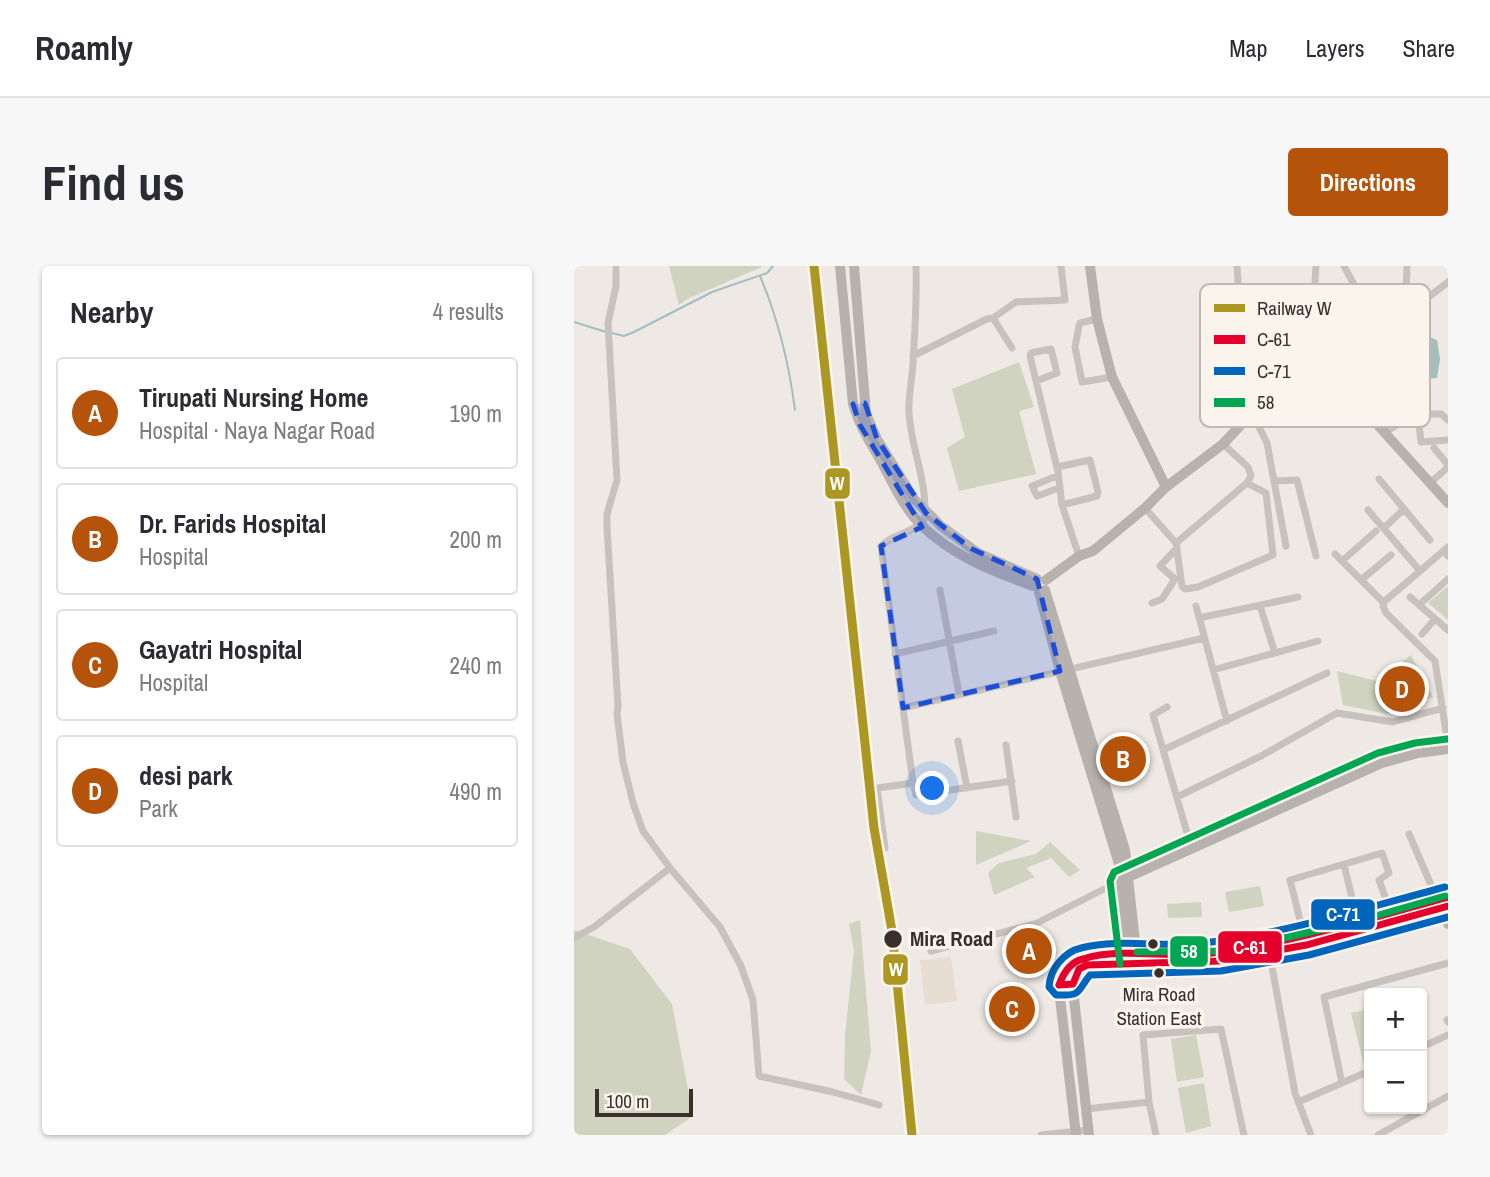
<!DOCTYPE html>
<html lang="en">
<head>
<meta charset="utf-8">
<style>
	:root { --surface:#fff; --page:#f7f7f7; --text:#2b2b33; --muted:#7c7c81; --line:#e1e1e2; --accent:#b45309 }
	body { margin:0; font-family:"Archivo Narrow",sans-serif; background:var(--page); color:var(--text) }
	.controls { position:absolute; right:21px; bottom:21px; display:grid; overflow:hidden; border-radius:7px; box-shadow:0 2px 5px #0004 }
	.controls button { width:63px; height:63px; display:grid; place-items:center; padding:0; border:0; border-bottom:2px solid var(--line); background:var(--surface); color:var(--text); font:35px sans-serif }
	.scale { position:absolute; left:21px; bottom:18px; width:98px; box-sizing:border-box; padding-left:7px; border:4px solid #392f2b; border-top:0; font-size:19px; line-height:24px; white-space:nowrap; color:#392f2b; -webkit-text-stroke:5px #faf4ed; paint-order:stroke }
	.you { position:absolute; left:359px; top:523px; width:24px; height:24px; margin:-18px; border:5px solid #fff; border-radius:50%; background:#1a73e8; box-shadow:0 0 0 10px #1a73e833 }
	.badge { display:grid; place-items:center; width:46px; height:46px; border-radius:50%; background:var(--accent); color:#fff; font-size:23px; font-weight:700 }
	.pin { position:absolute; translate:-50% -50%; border:4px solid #fff; box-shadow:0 2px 7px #0006 }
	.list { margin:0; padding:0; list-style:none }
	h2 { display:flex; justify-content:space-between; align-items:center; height:91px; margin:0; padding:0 28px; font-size:30px }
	h2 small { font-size:23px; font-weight:400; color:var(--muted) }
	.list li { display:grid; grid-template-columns:46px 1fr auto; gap:21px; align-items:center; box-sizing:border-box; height:112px; margin:0 14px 14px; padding:0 14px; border:2px solid var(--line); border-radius:7px }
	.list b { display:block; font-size:26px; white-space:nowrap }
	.list p { margin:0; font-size:23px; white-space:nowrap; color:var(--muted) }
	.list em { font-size:23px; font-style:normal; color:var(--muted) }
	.map { position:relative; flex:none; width:874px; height:869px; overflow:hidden; border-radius:7px }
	header { display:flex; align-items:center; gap:42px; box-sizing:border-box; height:98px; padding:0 35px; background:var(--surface); border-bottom:2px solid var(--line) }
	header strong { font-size:33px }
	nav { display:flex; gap:38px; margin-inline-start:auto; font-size:24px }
	.intro { display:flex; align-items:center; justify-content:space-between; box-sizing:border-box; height:168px; padding:0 42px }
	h1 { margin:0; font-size:49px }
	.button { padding:18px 32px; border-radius:7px; background:var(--accent); color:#fff; font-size:24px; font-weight:700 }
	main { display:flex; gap:42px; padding:0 42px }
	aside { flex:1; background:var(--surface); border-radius:7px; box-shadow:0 2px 5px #0004 }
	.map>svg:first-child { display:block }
	.green { fill:#cfd3bf }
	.plaza { fill:#e7ddd2 }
	.water { fill:#a2bebe }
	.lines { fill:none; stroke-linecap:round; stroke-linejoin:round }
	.stream { stroke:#a2bebe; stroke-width:2 }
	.street { stroke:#c8c2bd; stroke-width:7 }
	.secondary { stroke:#b8b2ae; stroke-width:10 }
	.bus-1-casing { stroke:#faf4ed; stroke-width:12 }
	.bus-2-casing { stroke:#faf4ed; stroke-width:12 }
	.bus-3-casing { stroke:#faf4ed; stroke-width:12 }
	.bus-1 { stroke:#e4002b; stroke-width:7 }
	.bus-2 { stroke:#0065bd; stroke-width:7 }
	.bus-3 { stroke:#00a651; stroke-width:7 }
	.rail-1-casing { stroke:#faf4ed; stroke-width:14 }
	.rail-1 { stroke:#ad9723; stroke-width:9 }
	.marked { fill:#1d4ed8; fill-opacity:0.2; stroke:#1d4ed8; stroke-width:5; stroke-dasharray:14 9; stroke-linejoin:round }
	.stop-dot { fill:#392f2b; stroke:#faf4ed; stroke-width:2.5 }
	.labels { text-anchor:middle; stroke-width:7; stroke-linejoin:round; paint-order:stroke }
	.bus-label { font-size:19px; fill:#392f2b; stroke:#faf4ed }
	.stop-label { font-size:21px; font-weight:bold; fill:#392f2b; stroke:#faf4ed; text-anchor:start }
	.key { fill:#faf4ed; stroke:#c0b9b3; stroke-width:2 }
	.key-label { font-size:19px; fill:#392f2b }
	.line-badge { stroke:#faf4ed; stroke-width:2.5 }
	.badge-label { font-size:19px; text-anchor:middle; font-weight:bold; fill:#fff }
</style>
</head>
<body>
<header>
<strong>Roamly</strong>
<nav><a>Map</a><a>Layers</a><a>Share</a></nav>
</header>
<div class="intro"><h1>Find us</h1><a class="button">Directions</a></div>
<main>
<aside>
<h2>Nearby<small>4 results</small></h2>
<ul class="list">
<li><span class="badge">A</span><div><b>Tirupati Nursing Home</b><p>Hospital · Naya Nagar Road</p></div><em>190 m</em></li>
<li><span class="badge">B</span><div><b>Dr. Farids Hospital</b><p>Hospital</p></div><em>200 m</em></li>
<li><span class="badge">C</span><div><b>Gayatri Hospital</b><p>Hospital</p></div><em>240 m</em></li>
<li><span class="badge">D</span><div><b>desi park</b><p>Park</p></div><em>490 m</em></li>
</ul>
</aside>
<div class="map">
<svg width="874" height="869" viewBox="0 0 874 869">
	<rect width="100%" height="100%" fill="#eee9e4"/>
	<path class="green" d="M 95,0 L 190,0 L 113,33 L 105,39 Z
		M 445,96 L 460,141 L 445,145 L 462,208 L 385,225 L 373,182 L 391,171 L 378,123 Z
		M 874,320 L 874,354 L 854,337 Z
		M 837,389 L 859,431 L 814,448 L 769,439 L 763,405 L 803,415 Z
		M 402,565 L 457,575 L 402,599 Z
		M 476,576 L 506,604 L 495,611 L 477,592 L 452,602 L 461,611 L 420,629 L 414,607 L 425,597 L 462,588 Z
		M 686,620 L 690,640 L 655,646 L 651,626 Z
		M 627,636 L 628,651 L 594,652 L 593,638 Z
		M 286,654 L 297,785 L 287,829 L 270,813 L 271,769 L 280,684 L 275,658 Z
		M 0,664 L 56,683 L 98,738 L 119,850 L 91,869 L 0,869 Z
		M 795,743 L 795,798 L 790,800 L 777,747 Z
		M 622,769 L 630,811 L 603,816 L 597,773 Z
		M 630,817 L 637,860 L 612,867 L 604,822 Z"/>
	<path class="plaza" d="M 377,691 L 383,735 L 351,739 L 346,694 Z"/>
	<path class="water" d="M 850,69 L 863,74 L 866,93 L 863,112 L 854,113 L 833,97 L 830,87 Z"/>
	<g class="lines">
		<path class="stream" d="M 186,10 C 204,52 215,98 221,144
			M 0,56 L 32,66
			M 38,67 L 50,70 L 60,66 L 138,26 L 193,7 L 199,0"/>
		<path class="street" d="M 42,0 L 42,20 L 34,57 L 43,214 L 33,248 L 33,261 L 44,440 L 43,448 L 49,496 L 59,537 L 69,565 L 96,602 L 146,661 L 167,700 L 179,734 L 185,810 L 259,826 L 305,839
			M 342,0 C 343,33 341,65 339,98 C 338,115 334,130 335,147 C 337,185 357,222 349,260
			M 663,0 L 665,33 L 662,55 L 666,108 L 689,135
			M 770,0 L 784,26 L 783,34 L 798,70
			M 741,16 L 742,0
			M 844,39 L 874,16
			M 727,40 L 729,89 L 735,109
			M 419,52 L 442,36 L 491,34 L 487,0
			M 523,53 L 506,57 L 505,60 L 501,81 L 508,116 L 538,111
			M 339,90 L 413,53 L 419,52 L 438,82
			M 755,95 L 771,84 L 840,51 C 848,38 837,37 832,27 L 833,0
			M 462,115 L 483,107 L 477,83 L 457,87 L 456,90 L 484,206 L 488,239 L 505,290
			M 753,145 L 762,153 L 783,136
			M 678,147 L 693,177 L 712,280
			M 844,149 L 847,176 L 874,174
			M 811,167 C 829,153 844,147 867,148 L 874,154
			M 860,182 L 874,199
			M 483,201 L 516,194 L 524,226 L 523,230 L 488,239
			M 483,210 L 458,220 L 463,230 L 485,222
			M 805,213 L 856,274
			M 700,215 L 723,214 L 742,290
			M 856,217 L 874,201
			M 571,242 L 602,277 L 673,217 L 677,210 L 674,201 L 649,178
			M 794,244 L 846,305
			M 346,258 C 334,268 318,269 307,280 L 329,442 L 630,372
			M 810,262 L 830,243
			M 602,277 L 608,320 L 611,323 L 624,321 L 699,289 L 692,227 L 673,217
			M 874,281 L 811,335 L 809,340 L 812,347 L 861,395 L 874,479
			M 761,288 L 810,337
			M 873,289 L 874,290
			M 768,295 L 802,265
			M 787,314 L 817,289
			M 366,324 L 385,428
			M 836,331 L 874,364
			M 578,337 L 588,333 L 601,313 L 586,300 L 603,282
			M 845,339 L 874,313
			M 622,340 L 653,455
			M 686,340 L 701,387
			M 625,352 L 724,331
			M 848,368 L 861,353
			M 321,388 L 420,365
			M 639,404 L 744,375
			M 593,441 L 579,449 L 618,584
			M 384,475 L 393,522
			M 432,479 L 442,551
			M 589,484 L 753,407
			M 339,517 L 342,529 L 438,515
			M 603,531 L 687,490 L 763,447 L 819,456 L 869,442
			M 835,568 L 864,635
			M 311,582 L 303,522 L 339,517 L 329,442
			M 770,599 L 784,656
			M 730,670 L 716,614 L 808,587 L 815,607 L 805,614 L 817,647
			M 0,672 L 20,661 L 96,602
			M 695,684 L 721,827 L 737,869
			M 357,685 L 461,658 L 546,615
			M 873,754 L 874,756
			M 848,781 L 874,769
			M 795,805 L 768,817 L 750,731 L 874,697
			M 724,836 L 768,817
			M 512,843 L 575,836
			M 467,869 L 514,864
			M 582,869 L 575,836 L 569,769 L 647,763 L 670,869
			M 804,869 L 874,830"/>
		<path class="secondary" d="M 266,0 L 279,138 C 285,159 296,176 307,195 C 318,216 330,242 347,259 C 379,290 418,305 459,320
			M 280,0 L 292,148 L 303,173 L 340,233 L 367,260 L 404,287 L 463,313
			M 516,0 L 523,53 L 538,111 L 592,221
			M 756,101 L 783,136 L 874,237
			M 472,314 L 505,290 L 519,285 L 571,242 L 592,221 L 649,178 L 689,135 L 721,120 L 747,101
			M 471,324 L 551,584 L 563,694
			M 465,326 L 486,405 L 545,598 L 555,693
			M 550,613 L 808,497 L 844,487 L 874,483
			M 866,637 L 874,658
			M 502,869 L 485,723 L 488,710 L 500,696 L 510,692 L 565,687 L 629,688 L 657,683 L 730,670 L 874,631
			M 515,869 L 499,723 L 500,713 L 505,703 L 513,699 L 645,695 L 732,679 L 874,640"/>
		<defs>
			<path id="bus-1" d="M 874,631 C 794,653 713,678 631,688 C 591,692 548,681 509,693 C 496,696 489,708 485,719 L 499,718 L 505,703 L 513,699 L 645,695 L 732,679 L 874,640"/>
			<path id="bus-2" d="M 871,621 C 792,642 712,667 630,677 C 590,682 547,672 507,682 C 490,686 476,703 475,721 L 482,729 C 509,730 502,726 516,709 L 647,705 L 735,689 L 874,651"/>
			<path id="bus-3" d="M 563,686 L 644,685 L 693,676 L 784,655 L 871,630
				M 546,698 L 536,615 L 540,606 L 804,487 L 841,477 L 873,473"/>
		</defs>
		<use href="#bus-1" class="bus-1-casing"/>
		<use href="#bus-2" class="bus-2-casing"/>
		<use href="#bus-3" class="bus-3-casing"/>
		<use href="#bus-1" class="bus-1"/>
		<use href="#bus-2" class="bus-2"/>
		<use href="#bus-3" class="bus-3"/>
		<defs>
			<path id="rail-1" d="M 240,0 L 300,562 L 318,665 L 338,869"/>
		</defs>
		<use href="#rail-1" class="rail-1-casing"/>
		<use href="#rail-1" class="rail-1"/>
	</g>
	<path class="marked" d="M 291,137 L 303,173 L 352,247 L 396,282 L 463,313 L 486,405 L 329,442 L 307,280 L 348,261 L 286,159 L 279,138 Z"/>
	<g class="stop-dot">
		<circle cx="319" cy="673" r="10"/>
		<circle cx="579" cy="678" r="6"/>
		<circle cx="585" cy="707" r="6"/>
	</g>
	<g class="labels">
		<g class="bus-label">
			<text x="585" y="735">Mira Road<tspan x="585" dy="24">Station East</tspan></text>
		</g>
		<g class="stop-label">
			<text x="336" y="680">Mira Road</text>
		</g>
	</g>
	<rect x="626" y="18" width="230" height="143" rx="10" class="key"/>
	<rect x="640" y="38" width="31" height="8" fill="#ad9723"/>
	<rect x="640" y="69" width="31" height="9" fill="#e4002b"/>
	<rect x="640" y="101" width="31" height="8" fill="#0065bd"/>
	<rect x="640" y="132" width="31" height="9" fill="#00a651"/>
	<g class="key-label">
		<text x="683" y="49">Railway W</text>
		<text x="683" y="80">C-61</text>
		<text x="683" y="112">C-71</text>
		<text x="683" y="143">58</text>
	</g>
	<g class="line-badge">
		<rect x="250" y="201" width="27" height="33" rx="7" fill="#ad9723"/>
		<rect x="736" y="632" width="66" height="33" rx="7" fill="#0065bd"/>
		<rect x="643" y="664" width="66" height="34" rx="7" fill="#e4002b"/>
		<rect x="595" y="669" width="40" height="33" rx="7" fill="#00a651"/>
		<rect x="308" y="687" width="27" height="33" rx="7" fill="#ad9723"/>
	</g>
	<g class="badge-label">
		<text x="263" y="224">W</text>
		<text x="769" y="655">C-71</text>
		<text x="676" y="688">C-61</text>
		<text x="615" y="692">58</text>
		<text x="322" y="710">W</text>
	</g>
</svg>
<div class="controls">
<button>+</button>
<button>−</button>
</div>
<div class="scale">100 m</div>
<div class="you"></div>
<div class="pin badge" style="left:455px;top:685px">A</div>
<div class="pin badge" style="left:549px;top:493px">B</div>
<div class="pin badge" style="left:438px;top:743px">C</div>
<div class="pin badge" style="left:828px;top:423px">D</div>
</div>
</main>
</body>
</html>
